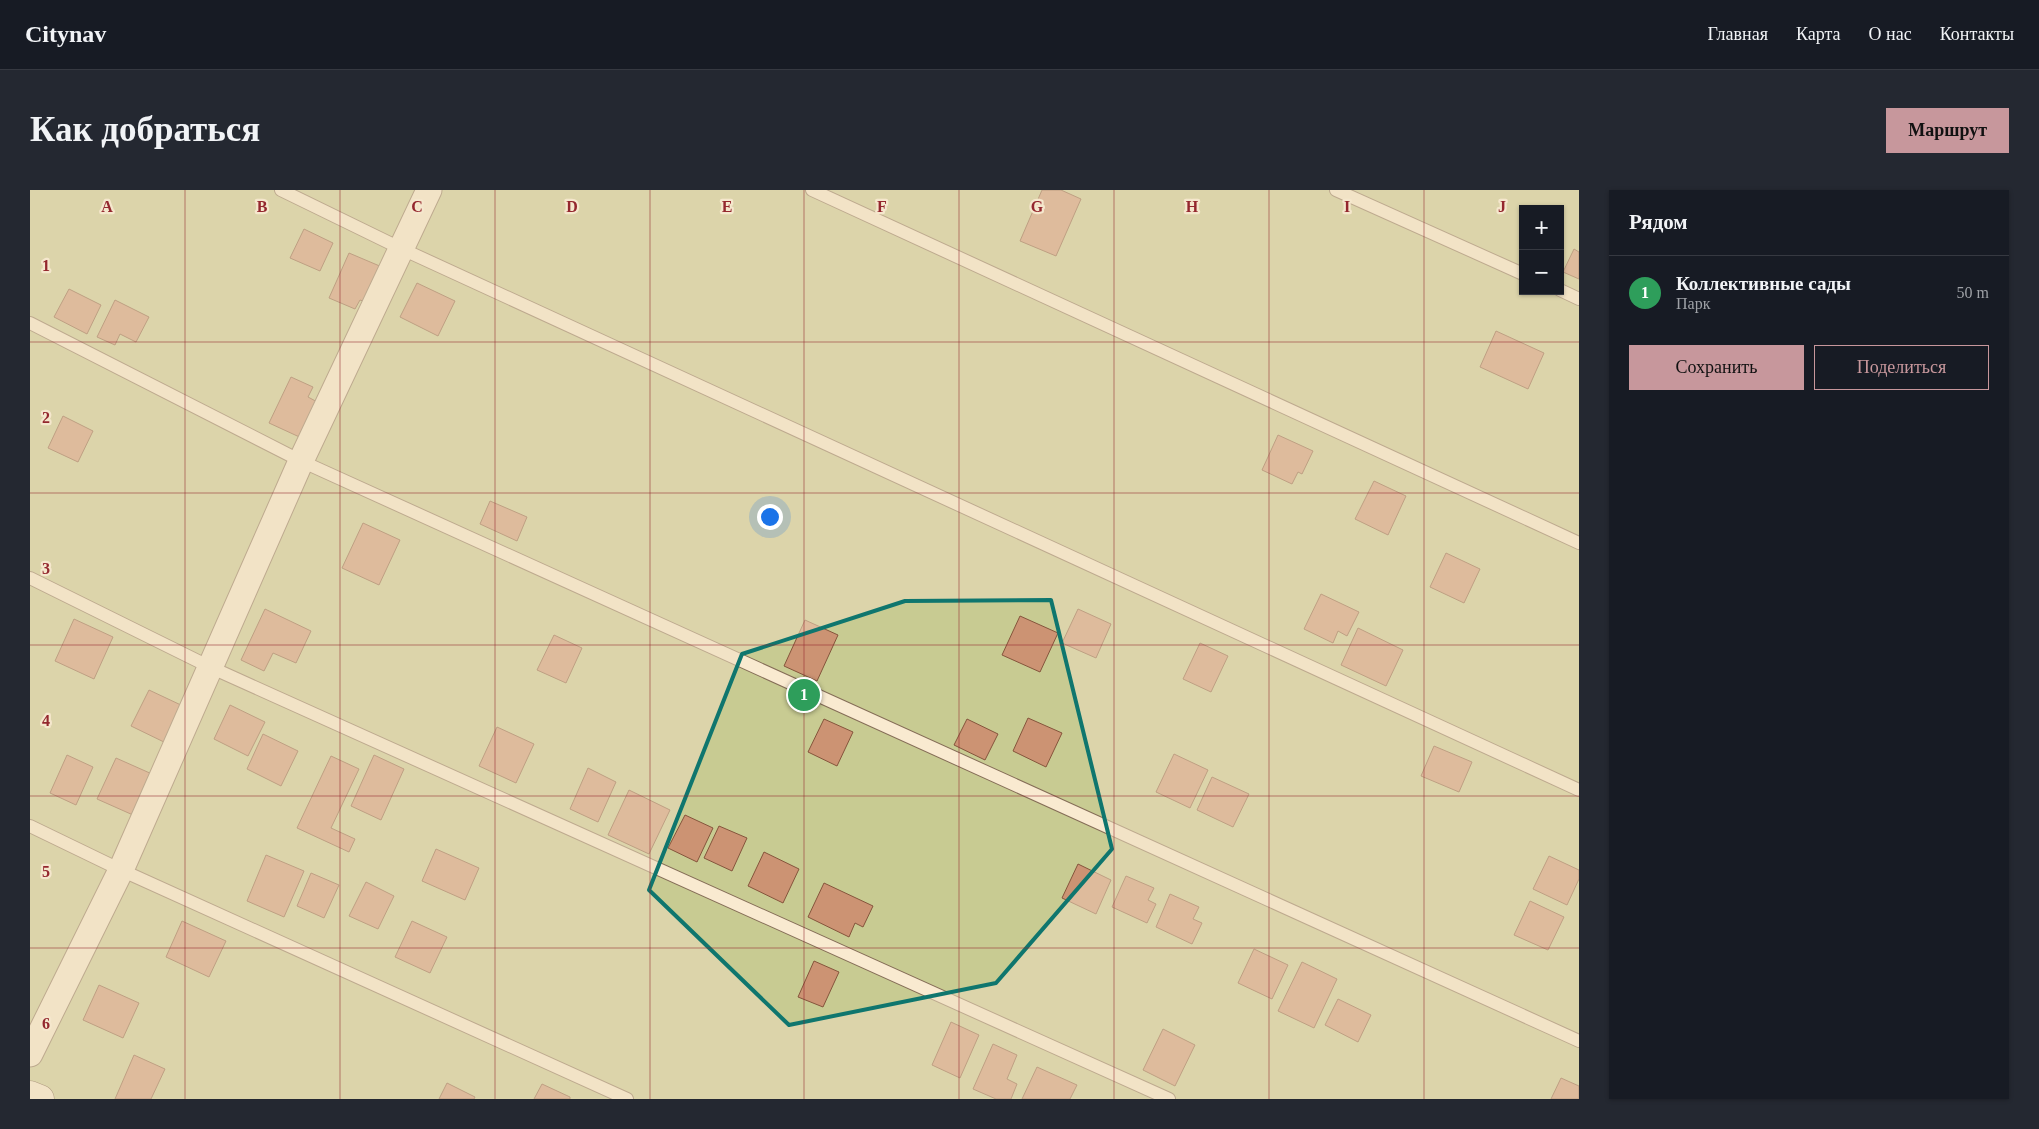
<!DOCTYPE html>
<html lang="ru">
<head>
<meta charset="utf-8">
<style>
	:root { --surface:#171b24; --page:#242831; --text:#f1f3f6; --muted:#9ea1a6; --line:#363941; --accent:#c7979c }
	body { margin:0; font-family:Georgia,serif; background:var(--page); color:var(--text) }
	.controls { position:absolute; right:15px; top:15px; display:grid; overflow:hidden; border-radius:0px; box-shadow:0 1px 4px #0004 }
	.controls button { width:45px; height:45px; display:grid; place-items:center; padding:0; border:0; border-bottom:1px solid var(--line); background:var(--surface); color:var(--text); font:25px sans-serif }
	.you { position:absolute; left:739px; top:326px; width:18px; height:18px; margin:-12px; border:4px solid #fff; border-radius:50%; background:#1a73e8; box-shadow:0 0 0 8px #1a73e833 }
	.badge { display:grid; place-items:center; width:32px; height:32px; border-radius:50%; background:var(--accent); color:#fff; font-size:16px; font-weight:700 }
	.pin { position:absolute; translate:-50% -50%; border:2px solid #fff; box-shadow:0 1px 5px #0006 }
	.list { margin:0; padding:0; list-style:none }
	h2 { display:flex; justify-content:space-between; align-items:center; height:65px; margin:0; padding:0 20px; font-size:21px }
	h2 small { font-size:16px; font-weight:400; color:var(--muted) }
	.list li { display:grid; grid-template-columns:32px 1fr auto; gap:15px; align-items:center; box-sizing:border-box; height:75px; padding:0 20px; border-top:1px solid var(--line) }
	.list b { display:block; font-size:19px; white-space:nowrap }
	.list p { margin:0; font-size:16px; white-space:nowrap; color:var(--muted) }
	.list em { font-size:16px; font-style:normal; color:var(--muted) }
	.actions { display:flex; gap:10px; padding:15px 20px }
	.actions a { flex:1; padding:11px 0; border:1px solid var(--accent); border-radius:0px; text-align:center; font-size:18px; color:var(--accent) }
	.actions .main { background:var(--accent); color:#111 }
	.map { position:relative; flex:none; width:1549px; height:909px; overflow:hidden; border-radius:0px }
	header { display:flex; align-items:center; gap:30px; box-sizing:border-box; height:70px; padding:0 25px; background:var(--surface); border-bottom:1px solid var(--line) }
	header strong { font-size:24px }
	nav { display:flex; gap:28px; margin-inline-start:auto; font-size:18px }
	.intro { display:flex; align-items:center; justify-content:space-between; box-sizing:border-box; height:120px; padding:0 30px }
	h1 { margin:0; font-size:35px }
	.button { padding:12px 22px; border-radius:0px; background:var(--accent); color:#111; font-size:18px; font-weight:700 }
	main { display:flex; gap:30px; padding:0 30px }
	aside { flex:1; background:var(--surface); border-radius:0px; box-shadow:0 1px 4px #0004 }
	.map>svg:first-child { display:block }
	.green { fill:#c8cb92; fill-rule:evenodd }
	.building { fill:#cc9373; stroke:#85553c }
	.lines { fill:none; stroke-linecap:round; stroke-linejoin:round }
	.lane-casing { stroke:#856d57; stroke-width:14 }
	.street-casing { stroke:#856d57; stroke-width:27 }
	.secondary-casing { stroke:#674e3a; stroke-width:29 }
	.lane { stroke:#f9ead0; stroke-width:12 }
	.street { stroke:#f9ead0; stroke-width:25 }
	.secondary { stroke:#f9ead0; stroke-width:28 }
	.marked { fill:none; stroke:#0f766e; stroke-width:4; stroke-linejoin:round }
	.grid { fill:none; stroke:#94272e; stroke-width:1; stroke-opacity:0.55 }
	.grid-label { font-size:16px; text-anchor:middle; font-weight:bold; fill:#94272e; stroke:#f5e7cd; stroke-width:4.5; stroke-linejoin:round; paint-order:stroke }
</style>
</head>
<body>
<header>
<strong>Citynav</strong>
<nav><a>Главная</a><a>Карта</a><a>О нас</a><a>Контакты</a></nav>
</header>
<div class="intro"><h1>Как добраться</h1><a class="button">Маршрут</a></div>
<main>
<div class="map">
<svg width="1549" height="909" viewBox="0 0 1549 909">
	<rect width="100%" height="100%" fill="#eddcbd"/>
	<path class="green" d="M 0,0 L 1549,0 L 1549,909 L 0,909 ZM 1493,19 L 1530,19 L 1530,101 L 1493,101 Z"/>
	<path class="building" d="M 1012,0 L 1031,0 L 1051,9 L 1026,66 L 990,51 Z
		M 274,39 L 303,53 L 290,81 L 260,68 Z
		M 1544,59 L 1549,62 L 1549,89 L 1533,82 Z
		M 319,63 L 352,77 L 336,112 L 330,110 L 325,119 L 299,108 Z
		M 387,93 L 425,111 L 408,146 L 370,127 Z
		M 39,99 L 71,115 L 57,144 L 24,127 Z
		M 85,110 L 119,127 L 106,152 L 90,144 L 85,155 L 67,147 Z
		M 1466,141 L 1514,163 L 1498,199 L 1450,177 Z
		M 261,187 L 283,197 L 278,207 L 293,215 L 276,250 L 239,233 Z
		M 33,226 L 63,241 L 48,272 L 18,258 Z
		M 1248,245 L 1283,261 L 1272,284 L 1268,282 L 1262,294 L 1232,280 Z
		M 1344,291 L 1376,306 L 1358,345 L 1325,329 Z
		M 460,311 L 497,327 L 487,351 L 450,334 Z
		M 333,333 L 370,350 L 349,395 L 312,378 Z
		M 1416,363 L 1450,379 L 1434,413 L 1400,397 Z
		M 1291,404 L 1329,422 L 1317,446 L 1308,441 L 1303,453 L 1274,439 Z
		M 235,419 L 281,441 L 266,473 L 243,463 L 234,481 L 211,470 Z
		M 1048,419 L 1081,434 L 1066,468 L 1032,453 Z
		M 990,426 L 1028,443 L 1010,482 L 972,465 Z
		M 44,429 L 83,447 L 64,489 L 25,471 Z
		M 775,430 L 808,445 L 787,491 L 754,476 Z
		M 1328,438 L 1373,460 L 1356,496 L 1311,475 Z
		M 524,445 L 552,458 L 536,493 L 507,480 Z
		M 1170,453 L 1198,466 L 1181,502 L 1153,489 Z
		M 119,500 L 153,516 L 136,553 L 101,536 Z
		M 200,515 L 235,532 L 218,566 L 184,549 Z
		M 998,528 L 1032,543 L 1016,577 L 983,561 Z
		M 794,529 L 823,542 L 807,576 L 778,562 Z
		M 937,529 L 968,544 L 955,570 L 924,555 Z
		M 467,537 L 504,554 L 486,593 L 449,576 Z
		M 233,544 L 268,561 L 251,596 L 217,579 Z
		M 1404,556 L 1442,572 L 1429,602 L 1391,586 Z
		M 1144,564 L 1178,580 L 1160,618 L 1126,602 Z
		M 37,565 L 63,577 L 46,615 L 20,603 Z
		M 344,565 L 374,579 L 351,630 L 321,616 Z
		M 301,566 L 329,579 L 301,638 L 325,649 L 319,662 L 267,638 Z
		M 86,568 L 122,584 L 103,625 L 67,609 Z
		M 558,578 L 586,592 L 568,632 L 540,619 Z
		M 1182,587 L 1219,604 L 1203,637 L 1167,620 Z
		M 599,600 L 640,620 L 619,664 L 578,645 Z
		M 655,625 L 683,638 L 667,672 L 638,658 Z
		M 689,636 L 717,648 L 702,681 L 674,668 Z
		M 406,659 L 449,678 L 435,710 L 392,691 Z
		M 734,662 L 769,679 L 753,713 L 718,696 Z
		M 236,665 L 274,681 L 254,727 L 217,711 Z
		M 1519,666 L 1549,680 L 1549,689 L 1537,715 L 1503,699 Z
		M 1048,674 L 1081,690 L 1066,724 L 1032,708 Z
		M 281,683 L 309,695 L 294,728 L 267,716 Z
		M 1096,686 L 1124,698 L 1118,710 L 1126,714 L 1117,733 L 1082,717 Z
		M 336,692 L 364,706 L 348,739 L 319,726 Z
		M 794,693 L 843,716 L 833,737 L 825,733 L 819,747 L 778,727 Z
		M 1140,704 L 1169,717 L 1163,729 L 1172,733 L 1162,754 L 1126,737 Z
		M 1500,711 L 1534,727 L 1518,760 L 1484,745 Z
		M 152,731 L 196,751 L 179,787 L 136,767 Z
		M 382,731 L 417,747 L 400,783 L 365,767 Z
		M 1224,759 L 1258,775 L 1242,809 L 1208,793 Z
		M 784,771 L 809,782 L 793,817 L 768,807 Z
		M 1272,772 L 1307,789 L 1284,838 L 1248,821 Z
		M 69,795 L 109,813 L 93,848 L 53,830 Z
		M 1308,809 L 1341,825 L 1328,852 L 1295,835 Z
		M 921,832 L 949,845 L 930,888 L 902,875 Z
		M 1133,839 L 1165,855 L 1145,896 L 1113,880 Z
		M 963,854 L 987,865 L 977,889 L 987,894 L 981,909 L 966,909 L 943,899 Z
		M 104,865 L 135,879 L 121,909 L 85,909 Z
		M 1007,877 L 1047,895 L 1040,909 L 992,909 Z
		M 1531,888 L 1549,896 L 1549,909 L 1521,909 Z
		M 417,893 L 445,907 L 444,909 L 409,909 Z
		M 512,894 L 540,907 L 540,909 L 504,909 Z"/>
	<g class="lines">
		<defs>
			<path id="lane" d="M 251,0 L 372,59 L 1549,600
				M 782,0 L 1549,353
				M 1306,0 L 1493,84
				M 1530,100 L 1549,109
				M 0,133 L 271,271 L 1549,851
				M 0,388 L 180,477 L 1139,909
				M 0,636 L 91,680 L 597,909"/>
			<path id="street" d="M 0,864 L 91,680 L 271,271 L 399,0"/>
			<path id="secondary" d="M 0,905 L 10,909"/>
		</defs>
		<use href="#lane" class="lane-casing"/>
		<use href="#street" class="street-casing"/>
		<use href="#secondary" class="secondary-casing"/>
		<use href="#lane" class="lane"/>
		<use href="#street" class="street"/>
		<use href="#secondary" class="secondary"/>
	</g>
	<path d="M0 0H1549V909H0ZM 1021,410 L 1082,659 L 966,793 L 759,835 L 619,700 L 712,464 L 875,411 Z" fill="#eddcbd" fill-opacity=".55" fill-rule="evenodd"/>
	<path class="marked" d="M 1021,410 L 1082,659 L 966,793 L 759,835 L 619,700 L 712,464 L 875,411 Z"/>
	<path class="grid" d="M 155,0 L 155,909M 310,0 L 310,909M 465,0 L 465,909M 620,0 L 620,909M 774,0 L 774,909M 929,0 L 929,909M 1084,0 L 1084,909M 1239,0 L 1239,909M 1394,0 L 1394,909M 0,152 L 1549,152M 0,303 L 1549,303M 0,455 L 1549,455M 0,606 L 1549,606M 0,758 L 1549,758"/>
	<g class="grid-label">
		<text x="77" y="22">A</text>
		<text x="232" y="22">B</text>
		<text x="387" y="22">C</text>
		<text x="542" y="22">D</text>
		<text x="697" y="22">E</text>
		<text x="852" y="22">F</text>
		<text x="1007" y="22">G</text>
		<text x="1162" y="22">H</text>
		<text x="1317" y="22">I</text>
		<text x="1472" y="22">J</text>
		<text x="16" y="81">1</text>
		<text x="16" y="233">2</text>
		<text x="16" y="384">3</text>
		<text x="16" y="536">4</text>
		<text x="16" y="687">5</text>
		<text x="16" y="839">6</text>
	</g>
</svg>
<div class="controls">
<button>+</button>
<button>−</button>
</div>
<div class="you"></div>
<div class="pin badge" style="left:774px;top:505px;background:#2e9e5b">1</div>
</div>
<aside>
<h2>Рядом<small></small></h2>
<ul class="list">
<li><span class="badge" style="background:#2e9e5b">1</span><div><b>Коллективные сады</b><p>Парк</p></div><em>50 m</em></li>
</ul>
<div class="actions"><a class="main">Сохранить</a><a>Поделиться</a></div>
</aside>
</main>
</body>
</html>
